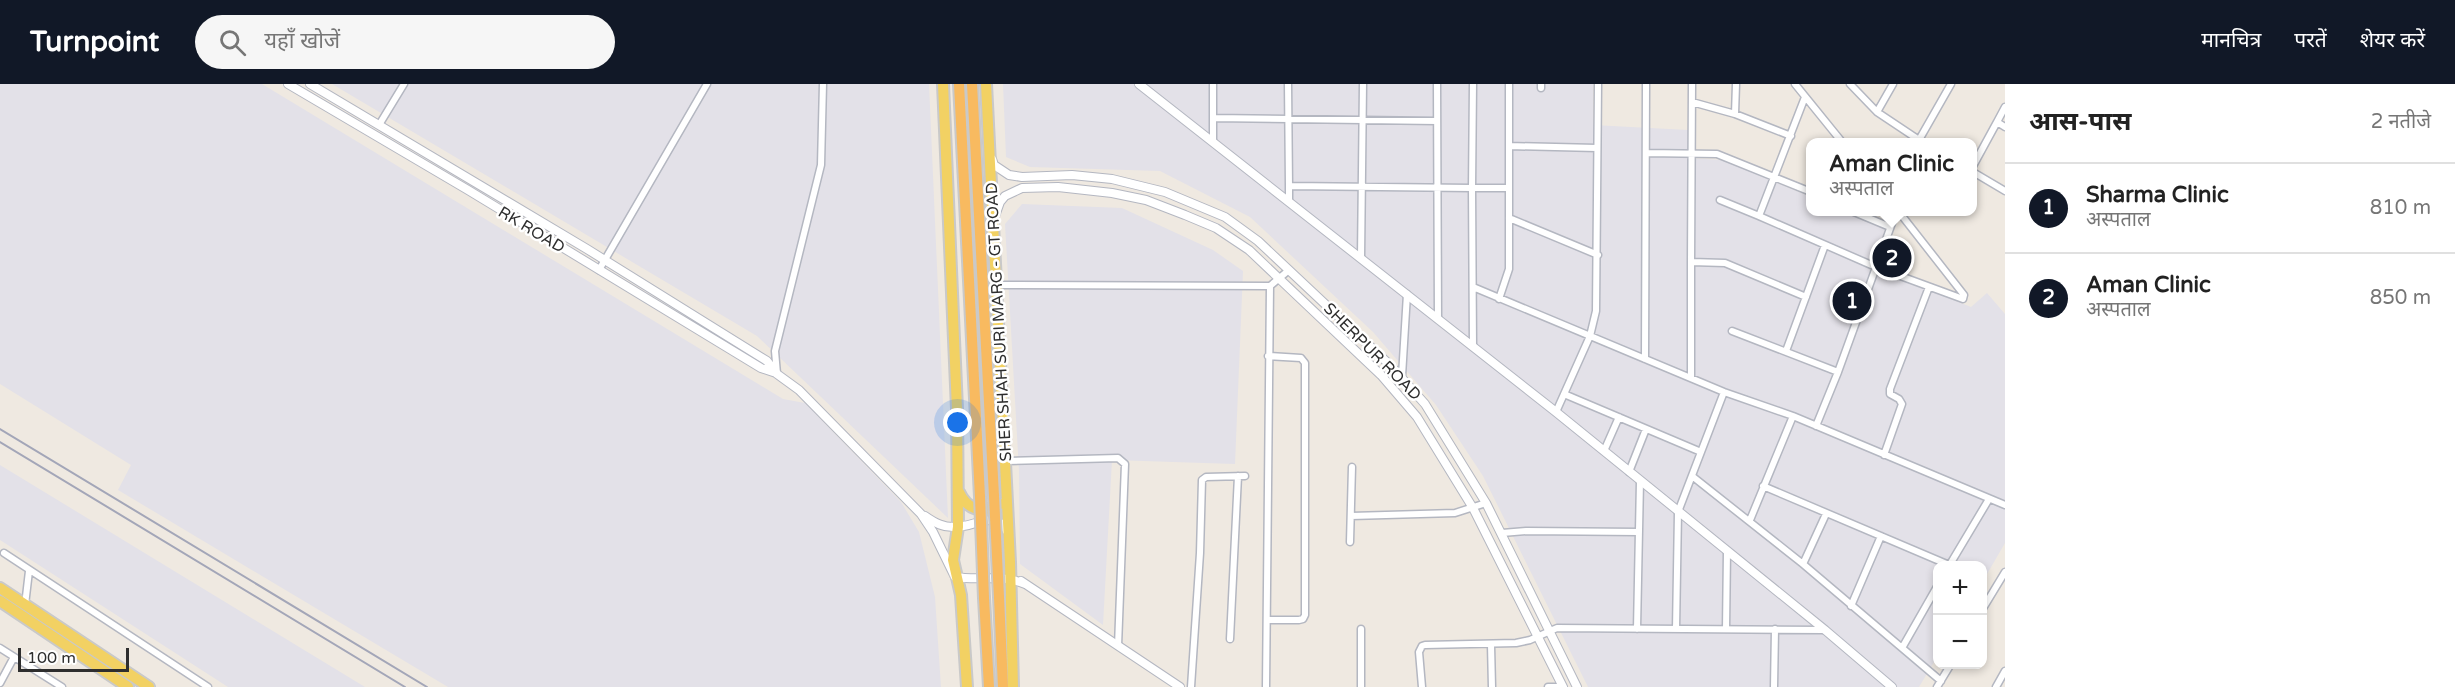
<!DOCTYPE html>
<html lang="hi">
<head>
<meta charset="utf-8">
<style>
	:root { --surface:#fff; --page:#f6f6f6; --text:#222; --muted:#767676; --line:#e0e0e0; --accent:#111827 }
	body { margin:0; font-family:"Varela Round","Noto Sans Devanagari",sans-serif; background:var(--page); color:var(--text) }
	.controls { position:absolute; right:18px; bottom:18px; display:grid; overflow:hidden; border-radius:12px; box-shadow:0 3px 9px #0003 }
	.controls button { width:54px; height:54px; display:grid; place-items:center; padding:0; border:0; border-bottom:2px solid var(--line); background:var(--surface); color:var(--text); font:30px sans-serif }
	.scale { position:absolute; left:18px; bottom:15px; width:111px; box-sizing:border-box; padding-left:6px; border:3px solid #2e2e2e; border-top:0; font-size:16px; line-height:21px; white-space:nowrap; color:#2e2e2e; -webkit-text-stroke:4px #fff; paint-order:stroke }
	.you { position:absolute; left:958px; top:339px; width:21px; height:21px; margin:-15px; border:4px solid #fff; border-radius:50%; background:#1a73e8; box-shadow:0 0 0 9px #1a73e833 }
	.badge { display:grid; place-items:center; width:39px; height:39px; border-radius:50%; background:var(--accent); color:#fff; font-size:20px; font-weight:700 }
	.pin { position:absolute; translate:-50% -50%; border:3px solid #fff; box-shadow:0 2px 6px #0006 }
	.popup { position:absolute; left:1806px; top:54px; width:171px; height:78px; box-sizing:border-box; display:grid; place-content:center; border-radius:12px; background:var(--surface); filter:drop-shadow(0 2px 4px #0005); font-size:20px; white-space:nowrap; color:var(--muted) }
	.popup b { font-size:22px; color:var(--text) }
	.popup::after { content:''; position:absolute; left:50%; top:100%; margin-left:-12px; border:12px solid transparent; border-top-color:var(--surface) }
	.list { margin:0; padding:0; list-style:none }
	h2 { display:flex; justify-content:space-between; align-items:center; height:78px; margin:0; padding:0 24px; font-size:26px }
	h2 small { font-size:20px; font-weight:400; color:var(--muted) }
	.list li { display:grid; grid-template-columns:39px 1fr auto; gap:18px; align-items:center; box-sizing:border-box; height:90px; padding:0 24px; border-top:2px solid var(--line) }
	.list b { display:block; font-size:22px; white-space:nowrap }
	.list p { margin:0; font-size:20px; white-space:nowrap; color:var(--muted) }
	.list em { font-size:20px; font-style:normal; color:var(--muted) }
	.icon { flex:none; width:33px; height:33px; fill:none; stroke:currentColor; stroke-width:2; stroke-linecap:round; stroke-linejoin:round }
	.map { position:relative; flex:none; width:2005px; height:603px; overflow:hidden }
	header { display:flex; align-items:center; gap:36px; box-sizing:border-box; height:84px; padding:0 30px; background:var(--accent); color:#fff }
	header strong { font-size:28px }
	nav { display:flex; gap:33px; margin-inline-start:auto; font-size:21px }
	.search { width:420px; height:54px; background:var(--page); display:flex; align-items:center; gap:15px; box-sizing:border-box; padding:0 21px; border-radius:33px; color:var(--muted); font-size:22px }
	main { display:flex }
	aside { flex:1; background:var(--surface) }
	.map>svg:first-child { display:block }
	.industrial { fill:#e3e1e8 }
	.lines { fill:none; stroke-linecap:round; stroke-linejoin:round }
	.minor-casing { stroke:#b4b7c1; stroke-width:9 }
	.tertiary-casing { stroke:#b4b7c1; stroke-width:10 }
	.primary-casing { stroke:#c9c9c9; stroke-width:14 }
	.trunk-casing { stroke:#c9c9c9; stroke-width:14 }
	.minor { stroke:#fff; stroke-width:6 }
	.tertiary { stroke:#fff; stroke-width:8 }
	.primary { stroke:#f2d163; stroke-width:10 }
	.trunk { stroke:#f8ba60; stroke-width:10 }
	.rail { stroke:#a3a6b8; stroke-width:2 }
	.trunk-bridge-casing { stroke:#c9c9c9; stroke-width:14; stroke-linecap:butt }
	.trunk-bridge { stroke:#f8ba60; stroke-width:10 }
	.labels { text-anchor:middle; stroke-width:5; stroke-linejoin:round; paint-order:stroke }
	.street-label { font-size:16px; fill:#2e2e2e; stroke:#fff }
</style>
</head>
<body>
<header>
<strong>Turnpoint</strong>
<div class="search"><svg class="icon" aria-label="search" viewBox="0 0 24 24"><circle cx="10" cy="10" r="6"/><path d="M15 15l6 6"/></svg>यहाँ खोजें</div>
<nav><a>मानचित्र</a><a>परतें</a><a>शेयर करें</a></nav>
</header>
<main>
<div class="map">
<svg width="2005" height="603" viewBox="0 0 2005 603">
	<rect width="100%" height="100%" fill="#efe9e1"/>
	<path class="industrial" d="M 0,0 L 262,0 L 783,315 L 805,319 L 901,418 L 919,448 L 935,513 L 941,603 L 448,603 L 118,406 L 131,381 L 0,300 Z
		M 332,0 L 929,0 L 948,434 L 757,252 Z
		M 1003,0 L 1593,0 L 1593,41 L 1688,46 L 1688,74 L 1723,76 L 1811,113 L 1811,128 L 1844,128 L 1885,145 L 1872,183 L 1971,223 L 1987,209 L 2005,230 L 2005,459 L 1983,497 L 1982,482 L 1938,482 L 1937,573 L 1919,603 L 1588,603 L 1483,392 L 1436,321 L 1373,248 L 1250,133 L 1160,87 L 1030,83 L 1006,73 Z
		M 1022,120 L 1122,124 L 1213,166 L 1243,187 L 1235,380 L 1112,376 L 1103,541 L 1020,480 L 1019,387 L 1005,140 Z
		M 0,381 L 365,603 L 228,603 L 0,456 Z"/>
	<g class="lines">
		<defs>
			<path id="minor" d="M 1288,0 L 1289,102
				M 1437,0 L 1438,235
				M 1473,0 L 1472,104 L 1509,104
				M 1736,0 L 1735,30 L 1791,52
				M 1795,0 L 1842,58
				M 1850,0 L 1877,28 L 1919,56
				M 1541,4 L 1541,0
				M 1805,13 L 1759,132 L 1876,183 L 1963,215 L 1964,211 L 1899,128
				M 1692,18 L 1735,30
				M 2005,23 L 1997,38 L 2005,43
				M 1877,28 L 1893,0
				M 1213,34 L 1437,37
				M 379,41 L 404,0
				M 1213,57 L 1213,0
				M 1922,58 L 1919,56 L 1951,0
				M 1509,62 L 1597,64
				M 1646,69 L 1717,70 L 1811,108
				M 1973,82 L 1997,38
				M 1973,88 L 2005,107
				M 1720,116 L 1759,132
				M 1289,117 L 1289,102 L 1472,104 L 1473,263
				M 1854,128 L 1890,143
				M 1509,134 L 1598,171
				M 1361,174 L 1363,0
				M 1691,178 L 1692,0
				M 599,186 L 707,0
				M 996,201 L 1270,202 L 1289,186
				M 1473,203 L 1724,308 L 1793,332 L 2005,421
				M 1499,215 L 1509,185 L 1509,0
				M 1732,247 L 1838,288
				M 1786,267 L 1825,161
				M 1645,275 L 1646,0
				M 777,290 L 775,267 L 821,81 L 823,0
				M 1402,292 L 1407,210
				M 1691,293 L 1691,178 L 1725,179 L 1806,213
				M 1564,310 L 1701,368
				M 1556,328 L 1590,252 L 1596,227 L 1598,0
				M 1816,342 L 1838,288 L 1896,128
				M 1604,367 L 1619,333
				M 1884,371 L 1902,320 L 1899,315 L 1890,310 L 1890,305 L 1929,203
				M 1005,377 L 1118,374 L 1125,380 L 1118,562
				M 1629,388 L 1646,345
				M 1692,392 L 1803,480 L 1941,597
				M 1763,402 L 1949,481
				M 1351,432 L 1455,429 L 1486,419
				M 1750,436 L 1793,332
				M 1502,449 L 1526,447 L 1639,448
				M 1350,458 L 1352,383
				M 4,469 L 208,603
				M 1803,480 L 1826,430
				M 1949,482 L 1989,415
				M 25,521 L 29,487
				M 1851,522 L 1881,452
				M 1982,526 L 2005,488
				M 1267,536 L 1299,536 L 1303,535 L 1305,531 L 1305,279 L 1301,274 L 1268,272
				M 1361,545 L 1361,603
				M 1637,545 L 1640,397
				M 1676,545 L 1678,428 L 1724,308
				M 1726,545 L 1727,467
				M 1230,555 L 1238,392
				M 1491,561 L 1492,603
				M 0,564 L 62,603
				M 1902,564 L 1938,501
				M 0,599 L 14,573
				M 1191,603 L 1200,469 L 1202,396 L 1206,393 L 1245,392
				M 1266,603 L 1270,202
				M 1422,603 L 1419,568 L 1422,562 L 1425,561 L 1516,559 L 1530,556 L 1557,544 L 1825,546
				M 1548,603 L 1563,603
				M 1774,603 L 1775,545
				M 1937,603 L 1951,580
				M 1996,603 L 2005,587"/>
			<path id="tertiary" d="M 288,0 L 468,106 L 761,284 L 776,289
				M 310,0 L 587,165 L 767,277 L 777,290 L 799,306 L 921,430 L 933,448 L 955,493 C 978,497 1004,490 1025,500
				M 1139,0 L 1556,328 L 1825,546 L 1892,603
				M 992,75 L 994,81 L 1009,91 L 1022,93 L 1072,91 L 1112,95 L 1165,108 L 1225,133 L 1258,157 L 1391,282 L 1425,320 L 1486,419 L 1577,603
				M 995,132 L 1000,118 L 1005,112 L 1022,104 L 1058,103 L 1112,109 L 1146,116 L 1185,131 L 1216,144 L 1249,166 L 1381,291 L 1417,333 L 1473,424 L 1563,603
				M 925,432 C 935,439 944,444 956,443 C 975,443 997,424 1008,449
				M 1021,497 L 1180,603"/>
			<path id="primary" d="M 943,0 L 957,325 L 958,443 L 953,476 L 961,511 L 967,603
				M 986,0 L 1010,478 L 1013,603
				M 959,408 C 967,426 984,431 1000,420
				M 0,504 L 149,603
				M 0,517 L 128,603"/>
			<path id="trunk" d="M 959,0 L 980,413
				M 972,0 L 994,412
				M 999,513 L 1003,603
				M 984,514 L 989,603"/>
		</defs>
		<use href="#minor" class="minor-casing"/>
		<use href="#tertiary" class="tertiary-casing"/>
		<use href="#primary" class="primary-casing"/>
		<use href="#trunk" class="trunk-casing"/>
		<use href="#minor" class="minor"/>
		<use href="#tertiary" class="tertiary"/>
		<use href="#primary" class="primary"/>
		<use href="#trunk" class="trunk"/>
		<path class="rail" d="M 0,345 L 427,603
			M 0,358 L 405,603"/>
		<defs>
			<path id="trunk-bridge" d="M 994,412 L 999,513
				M 980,413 L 984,514"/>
		</defs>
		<use href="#trunk-bridge" class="trunk-bridge-casing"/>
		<use href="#trunk-bridge" class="trunk-bridge"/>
	</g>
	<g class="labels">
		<g class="street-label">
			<text transform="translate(532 145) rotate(31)" y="6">RK ROAD</text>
			<text transform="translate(998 238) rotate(-93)" y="6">SHER SHAH SURI MARG - GT ROAD</text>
			<text transform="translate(1373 267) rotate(45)" y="6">SHERPUR ROAD</text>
		</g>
	</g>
</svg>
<div class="controls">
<button>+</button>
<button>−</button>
</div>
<div class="scale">100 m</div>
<div class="you"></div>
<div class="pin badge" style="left:1852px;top:217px">1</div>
<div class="pin badge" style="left:1892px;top:174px">2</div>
<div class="popup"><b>Aman Clinic</b>अस्पताल</div>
</div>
<aside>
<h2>आस-पास<small>2 नतीजे</small></h2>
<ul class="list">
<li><span class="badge">1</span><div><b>Sharma Clinic</b><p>अस्पताल</p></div><em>810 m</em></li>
<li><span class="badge">2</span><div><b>Aman Clinic</b><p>अस्पताल</p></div><em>850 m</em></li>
</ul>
</aside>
</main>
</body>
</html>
